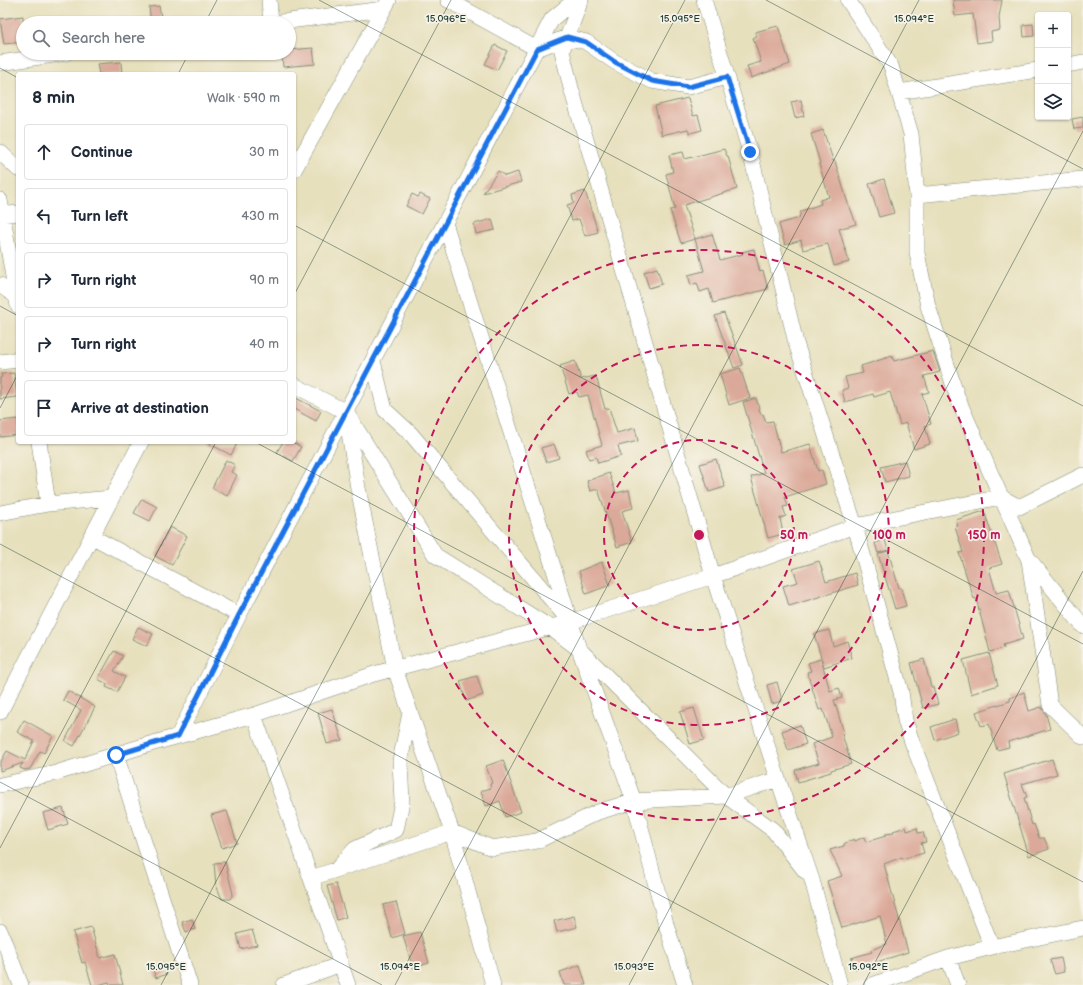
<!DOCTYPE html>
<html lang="en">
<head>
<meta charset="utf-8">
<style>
	:root { --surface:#fff; --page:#f6f6f7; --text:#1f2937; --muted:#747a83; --line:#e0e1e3 }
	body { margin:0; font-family:"Balsamiq Sans",sans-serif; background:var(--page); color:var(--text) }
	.controls { position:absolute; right:12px; top:12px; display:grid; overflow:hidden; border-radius:4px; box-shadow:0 1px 3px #0004 }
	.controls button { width:36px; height:36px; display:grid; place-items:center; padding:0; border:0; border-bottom:1px solid var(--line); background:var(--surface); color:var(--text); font:20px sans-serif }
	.stop { position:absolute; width:12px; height:12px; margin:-9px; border:3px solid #1a73e8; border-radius:50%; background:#fff }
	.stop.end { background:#1a73e8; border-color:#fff; box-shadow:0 1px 4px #0008 }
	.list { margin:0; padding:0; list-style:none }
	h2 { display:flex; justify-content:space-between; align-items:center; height:52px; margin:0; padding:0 16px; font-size:17px }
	h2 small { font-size:13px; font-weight:400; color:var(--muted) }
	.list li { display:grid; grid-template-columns:26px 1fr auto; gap:12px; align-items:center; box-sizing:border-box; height:56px; margin:0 8px 8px; padding:0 8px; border:1px solid var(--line); border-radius:4px }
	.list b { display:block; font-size:15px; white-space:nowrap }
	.list em { font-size:13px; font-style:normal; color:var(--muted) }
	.icon { flex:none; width:22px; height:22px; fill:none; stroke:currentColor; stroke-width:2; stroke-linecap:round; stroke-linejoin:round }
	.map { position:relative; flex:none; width:1083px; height:985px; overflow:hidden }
	.search { position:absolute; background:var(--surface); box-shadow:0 1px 3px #0004; left:16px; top:16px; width:280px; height:44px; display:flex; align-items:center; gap:10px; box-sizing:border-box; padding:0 14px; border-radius:22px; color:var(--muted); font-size:15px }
	.panel { position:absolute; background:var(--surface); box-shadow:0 1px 3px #0004; left:16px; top:72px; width:280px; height:372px; border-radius:4px }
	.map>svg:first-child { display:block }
	.building { fill:#dba999 }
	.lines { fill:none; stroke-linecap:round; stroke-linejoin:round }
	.minor-casing { stroke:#838e78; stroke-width:16 }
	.minor { stroke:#fff; stroke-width:15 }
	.route { stroke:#1a73e8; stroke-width:5 }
	.ticks { fill:none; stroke:#1f3d34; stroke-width:1; stroke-opacity:0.45 }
	.ring { fill:none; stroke:#c2185b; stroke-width:2; stroke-dasharray:7 5 }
	.ticks-label { font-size:10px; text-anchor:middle; fill:#1f3d34; stroke:#f7f3e8; stroke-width:3.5; stroke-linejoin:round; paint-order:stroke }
	.centre { fill:#c2185b; stroke:#f7f3e8; stroke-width:2 }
	.ring-label { font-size:12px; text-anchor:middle; font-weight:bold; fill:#c2185b; stroke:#f7f3e8; stroke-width:3.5; stroke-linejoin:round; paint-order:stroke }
</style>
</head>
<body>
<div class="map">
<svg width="1083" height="985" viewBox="0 0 1083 985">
	<rect width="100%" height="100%" fill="#f7f3e8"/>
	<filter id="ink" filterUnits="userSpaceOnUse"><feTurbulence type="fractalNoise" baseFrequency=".025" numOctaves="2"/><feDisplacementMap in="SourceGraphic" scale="8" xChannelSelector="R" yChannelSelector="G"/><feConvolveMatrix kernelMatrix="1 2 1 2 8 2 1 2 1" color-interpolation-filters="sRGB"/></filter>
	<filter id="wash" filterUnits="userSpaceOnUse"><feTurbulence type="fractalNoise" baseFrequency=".012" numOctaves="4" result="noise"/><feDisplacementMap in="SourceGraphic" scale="16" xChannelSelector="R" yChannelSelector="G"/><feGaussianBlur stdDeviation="0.9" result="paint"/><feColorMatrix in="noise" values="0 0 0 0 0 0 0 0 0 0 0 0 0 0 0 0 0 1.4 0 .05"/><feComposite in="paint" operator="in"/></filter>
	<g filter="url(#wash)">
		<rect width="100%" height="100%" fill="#e7e0bd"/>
		<g id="blocks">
			<path class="building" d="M 953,0 L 1002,0 L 999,17 L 1000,30 L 991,32 L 992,41 L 977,43 L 973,14 L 955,16 Z
				M 159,6 L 162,23 L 151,23 L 149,7 Z
				M 23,16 L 23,42 L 4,44 L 0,19 Z
				M 1033,24 L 1034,36 L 1024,37 L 1023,25 Z
				M 778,26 L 790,64 L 751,78 L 747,66 L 761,62 L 753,38 L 757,36 L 755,32 Z
				M 495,45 L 507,51 L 497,70 L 485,64 Z
				M 313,48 L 315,64 L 283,67 L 282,53 L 289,53 L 289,50 Z
				M 121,62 L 122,74 L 99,74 L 97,64 Z
				M 688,98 L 693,116 L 698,115 L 702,130 L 690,133 L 688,129 L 662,135 L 655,106 Z
				M 801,100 L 804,116 L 795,118 L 791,102 Z
				M 1083,117 L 1083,128 L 1074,129 L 1072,119 Z
				M 823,130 L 833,160 L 833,161 L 835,161 L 849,207 L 850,207 L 856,224 L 839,229 L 849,262 L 834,266 L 828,244 L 803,250 L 801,240 L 785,245 L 779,224 L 799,218 L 801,211 L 821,204 L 820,200 L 829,197 L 819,164 L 820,163 L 811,134 Z
				M 724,149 L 727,156 L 728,156 L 737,189 L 684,205 L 695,239 L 681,243 L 670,210 L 675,209 L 666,174 L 673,172 L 669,155 L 683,152 L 685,159 Z
				M 498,171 L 505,176 L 518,172 L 521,182 L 483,193 Z
				M 884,179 L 894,213 L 879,217 L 869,184 Z
				M 585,191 L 598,232 L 585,236 L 579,219 L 572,221 L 567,205 L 574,203 L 572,195 Z
				M 412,194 L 418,197 L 420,194 L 430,199 L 422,214 L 406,206 Z
				M 492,219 L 495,230 L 476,234 L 474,224 Z
				M 712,234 L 720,260 L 743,254 L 742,252 L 754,249 L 760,272 L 763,271 L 768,289 L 713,303 L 709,289 L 700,292 L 697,283 L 691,285 L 688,275 L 704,271 L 695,239 Z
				M 657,268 L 662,284 L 649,288 L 644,272 Z
				M 724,313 L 743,365 L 734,368 L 715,316 Z
				M 933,351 L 940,372 L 924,376 L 929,392 L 922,394 L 931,424 L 925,426 L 930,444 L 914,449 L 906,423 L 900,425 L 890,392 L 874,397 L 873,394 L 845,402 L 842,390 L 848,388 L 845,377 L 863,373 L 861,366 L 892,356 L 894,361 Z
				M 575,361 L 581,379 L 596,376 L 605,409 L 609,408 L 617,433 L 635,428 L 638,441 L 618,446 L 621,456 L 598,463 L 596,457 L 589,459 L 586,450 L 602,445 L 588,395 L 579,397 L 577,392 L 569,394 L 560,366 Z
				M 740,368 L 750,398 L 729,405 L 720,374 Z
				M 14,373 L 17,397 L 0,399 L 0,378 L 2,377 L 1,374 Z
				M 294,397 L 321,411 L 316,421 L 294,409 Z
				M 756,398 L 761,415 L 763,414 L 766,422 L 773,421 L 781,452 L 810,444 L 818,471 L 822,470 L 826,484 L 785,497 L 788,506 L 783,507 L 786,516 L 780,518 L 783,534 L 768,538 L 751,477 L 764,473 L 743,402 Z
				M 18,419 L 18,435 L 0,437 L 0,421 Z
				M 206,442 L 238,442 L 231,455 Z
				M 283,442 L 292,442 L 301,447 L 293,461 L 277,452 Z
				M 554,444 L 559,458 L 546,462 L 541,448 Z
				M 716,459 L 725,487 L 709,492 L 700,464 Z
				M 226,460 L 235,465 L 231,472 L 237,475 L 227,496 L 212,488 Z
				M 905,461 L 909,476 L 885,482 L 881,467 Z
				M 609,473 L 616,493 L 629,490 L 633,508 L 622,511 L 632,542 L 617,547 L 598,489 L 590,491 L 587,481 Z
				M 142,499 L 157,507 L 150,521 L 134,513 Z
				M 984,511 L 1002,564 L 989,568 L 996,593 L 1009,590 L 1023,639 L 1003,645 L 1004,648 L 990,652 L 976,598 L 974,599 L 959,553 L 963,552 L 955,527 L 958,526 L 956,520 Z
				M 170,527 L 187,536 L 172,565 L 155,556 Z
				M 885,540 L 888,550 L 878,553 L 875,543 Z
				M 888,551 L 899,588 L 901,588 L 906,606 L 895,609 L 878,554 Z
				M 819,561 L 826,582 L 855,573 L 858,585 L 789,606 L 783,586 L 798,582 L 793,569 Z
				M 602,562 L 610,585 L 586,594 L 579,571 Z
				M 138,627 L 153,634 L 147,646 L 132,639 Z
				M 829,630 L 833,646 L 847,641 L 852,658 L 824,667 L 814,634 Z
				M 114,651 L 123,656 L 114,671 L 125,677 L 117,692 L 106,687 L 107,684 L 98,679 Z
				M 989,653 L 998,685 L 971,694 L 963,660 Z
				M 821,659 L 830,691 L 839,688 L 842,698 L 834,700 L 844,733 L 842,734 L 851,764 L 831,770 L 831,772 L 798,782 L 795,770 L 819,763 L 812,744 L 832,737 L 823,709 L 819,710 L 807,672 L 811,671 L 808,663 Z
				M 924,659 L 931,687 L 933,687 L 938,704 L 923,708 L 911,663 Z
				M 477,676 L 483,695 L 466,701 L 460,681 Z
				M 777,682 L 782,701 L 772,704 L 767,685 Z
				M 68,691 L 95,707 L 74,746 L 65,741 L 81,710 L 63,700 Z
				M 1024,692 L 1029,711 L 1041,707 L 1046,714 L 1050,729 L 1008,742 L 1009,747 L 997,750 L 989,724 L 981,726 L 976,712 L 1010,701 L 1010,698 Z
				M 694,708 L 704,740 L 690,744 L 680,712 Z
				M 332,709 L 342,740 L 327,744 L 318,713 Z
				M 955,719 L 958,732 L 935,740 L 931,727 Z
				M 24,720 L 53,736 L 44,753 L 40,751 L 30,769 L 25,770 L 20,768 L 23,763 L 0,771 L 0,763 L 7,751 L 25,760 L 34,741 L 17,732 Z
				M 800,725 L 806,744 L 788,750 L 782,731 Z
				M 1052,759 L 1057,774 L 1022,784 L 1027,797 L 1024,798 L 1032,825 L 1034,824 L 1039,838 L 1044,838 L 1049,849 L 1029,856 L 1004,774 Z
				M 503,760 L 521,812 L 505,817 L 500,801 L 486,806 L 481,791 L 491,788 L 490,784 L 492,783 L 486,766 Z
				M 63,808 L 68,824 L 48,830 L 43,813 Z
				M 227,811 L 237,843 L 222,848 L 211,815 Z
				M 906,827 L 907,831 L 917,828 L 918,833 L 923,832 L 926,842 L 921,843 L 924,853 L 902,859 L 902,857 L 884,864 L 908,952 L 855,969 L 851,958 L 872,952 L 871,950 L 887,944 L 880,916 L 842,928 L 827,881 L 842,876 L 830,850 L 844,846 L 844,844 L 847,842 L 854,839 L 855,841 L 864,837 L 866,842 L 886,836 L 885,834 L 894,833 L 893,831 Z
				M 225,862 L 233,894 L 230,899 L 222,899 L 216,885 L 214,863 Z
				M 336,884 L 346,917 L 337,920 L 327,886 Z
				M 396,902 L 405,934 L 392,938 L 383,905 Z
				M 574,916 L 577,927 L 557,932 L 554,921 Z
				M 192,919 L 195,929 L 186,932 L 182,922 Z
				M 91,927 L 100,958 L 115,954 L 123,985 L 110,985 L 109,982 L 98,985 L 92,985 L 85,962 L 82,963 L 73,932 Z
				M 252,930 L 257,945 L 241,949 L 237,934 Z
				M 420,932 L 429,963 L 413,968 L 403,936 Z
				M 1061,958 L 1064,972 L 1055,974 L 1050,960 Z
				M 163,963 L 167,974 L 156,978 L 152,967 Z
				M 580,965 L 586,985 L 564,985 L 560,972 Z"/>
		</g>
	</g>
	<g filter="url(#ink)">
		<use href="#blocks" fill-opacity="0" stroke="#838e78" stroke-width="1"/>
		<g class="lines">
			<defs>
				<path id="minor" d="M 269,0 L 271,23
					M 448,0 L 537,49 L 567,37 L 586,42 L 615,62 L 652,81 L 688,87 L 727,77
					M 581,0 L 562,51 L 571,88 L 713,576 L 778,779 L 812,880 L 840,985
					M 704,0 L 750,152 L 796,343 L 855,526 L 901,692 L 905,720 L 912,742 L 992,947
					M 848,0 L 891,66 L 911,134 L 917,195 L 917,253 L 928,306 L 958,399 L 1028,558 L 1083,626
					M 273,23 L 384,9
					M 0,63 L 66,53
					M 1068,65 L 1083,62
					M 899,92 L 1038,70
					M 0,152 L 18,169
					M 294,170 L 389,0
					M 917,195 L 1083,179
					M 0,200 L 18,306
					M 0,215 L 18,213
					M 445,223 L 579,649 L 634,801 L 666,924 L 685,985
					M 0,285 L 17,297
					M 373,361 L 385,410 L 411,434 L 566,617
					M 0,362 L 18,360
					M 294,385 L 346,412 L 435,555 L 551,628 L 579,649 L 726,796 L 773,830 L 805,871
					M 347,420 L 358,488 L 395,669 L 452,832 L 493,985
					M 39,442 L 48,504
					M 0,513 L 48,504 L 111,498
					M 91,536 L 239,615
					M 1029,560 L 1050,705 L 1083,737
					M 0,712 L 141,442
					M 254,715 L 348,985
					M 178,736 L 239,615 L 552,19 L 575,0
					M 116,755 L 190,985
					M 0,785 L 56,773 L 150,744 L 254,715 L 374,674 L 570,622 L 713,576 L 855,526 L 1001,497 L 1019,507 L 1083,475
					M 337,869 L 355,849 L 396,830 L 402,802 L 400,761 L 410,713
					M 311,878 L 452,832 L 492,848 L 537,841 L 598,812 L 634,801 L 726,796 L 778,779
					M 0,931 L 21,985
					M 948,958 L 958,985
					M 284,985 L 341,964
					M 872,985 L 948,958 L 992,947 L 1083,928"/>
			</defs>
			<use href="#minor" class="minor-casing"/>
			<use href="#minor" class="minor"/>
		</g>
	</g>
	<g class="lines" filter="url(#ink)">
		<path class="route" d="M 116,755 L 178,736 L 239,615 L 537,49 L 567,37 L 586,42 L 615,62 L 652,81 L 688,87 L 727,77 L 750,152"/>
	</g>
	<path class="ticks" d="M 319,0 L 1083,406M 766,0 L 1083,169M 205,23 L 217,0M 0,68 L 18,78M 178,74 L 189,53M 294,225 L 1083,644M 294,295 L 451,0M 0,306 L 18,316M 0,408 L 18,374M 255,442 L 1083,882M 0,544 L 829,985M 0,782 L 382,985M 0,848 L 216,442M 161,985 L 685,0M 395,985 L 919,0M 629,985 L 1083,131M 863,985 L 1083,571"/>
	<g class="ring">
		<circle cx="699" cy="535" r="95"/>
		<circle cx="699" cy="535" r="190"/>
		<circle cx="699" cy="535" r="285"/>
	</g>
	<g class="ticks-label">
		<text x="446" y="22">15.096°E</text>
		<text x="680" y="22">15.095°E</text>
		<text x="914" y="22">15.094°E</text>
		<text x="166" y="970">15.095°E</text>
		<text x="400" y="970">15.094°E</text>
		<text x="634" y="970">15.093°E</text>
		<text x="868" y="970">15.092°E</text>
	</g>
	<circle cx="699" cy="535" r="6" class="centre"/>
	<g class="ring-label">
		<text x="794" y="539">50 m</text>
		<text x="889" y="539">100 m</text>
		<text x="984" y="539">150 m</text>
	</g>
</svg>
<div class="controls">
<button>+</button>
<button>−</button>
<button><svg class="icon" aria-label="layers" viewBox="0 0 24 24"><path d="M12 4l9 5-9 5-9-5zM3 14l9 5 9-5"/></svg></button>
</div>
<div class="stop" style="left:116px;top:755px"></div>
<div class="stop end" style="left:750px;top:152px"></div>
<div class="search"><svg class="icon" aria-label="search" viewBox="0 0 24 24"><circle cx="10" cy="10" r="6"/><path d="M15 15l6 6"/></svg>Search here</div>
<section class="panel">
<h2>8 min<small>Walk · 590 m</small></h2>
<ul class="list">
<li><svg class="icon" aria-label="ahead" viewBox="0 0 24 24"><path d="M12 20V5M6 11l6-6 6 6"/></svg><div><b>Continue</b></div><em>30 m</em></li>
<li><svg class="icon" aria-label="left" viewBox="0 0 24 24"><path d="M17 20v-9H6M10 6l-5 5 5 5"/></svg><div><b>Turn left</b></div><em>430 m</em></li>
<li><svg class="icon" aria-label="right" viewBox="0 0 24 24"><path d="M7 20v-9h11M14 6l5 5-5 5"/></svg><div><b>Turn right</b></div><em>90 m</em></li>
<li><svg class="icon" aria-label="right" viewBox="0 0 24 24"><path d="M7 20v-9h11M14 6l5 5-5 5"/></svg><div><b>Turn right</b></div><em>40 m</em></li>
<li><svg class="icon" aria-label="arrive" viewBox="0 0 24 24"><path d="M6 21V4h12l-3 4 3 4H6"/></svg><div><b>Arrive at destination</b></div></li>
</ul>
</section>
</div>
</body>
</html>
